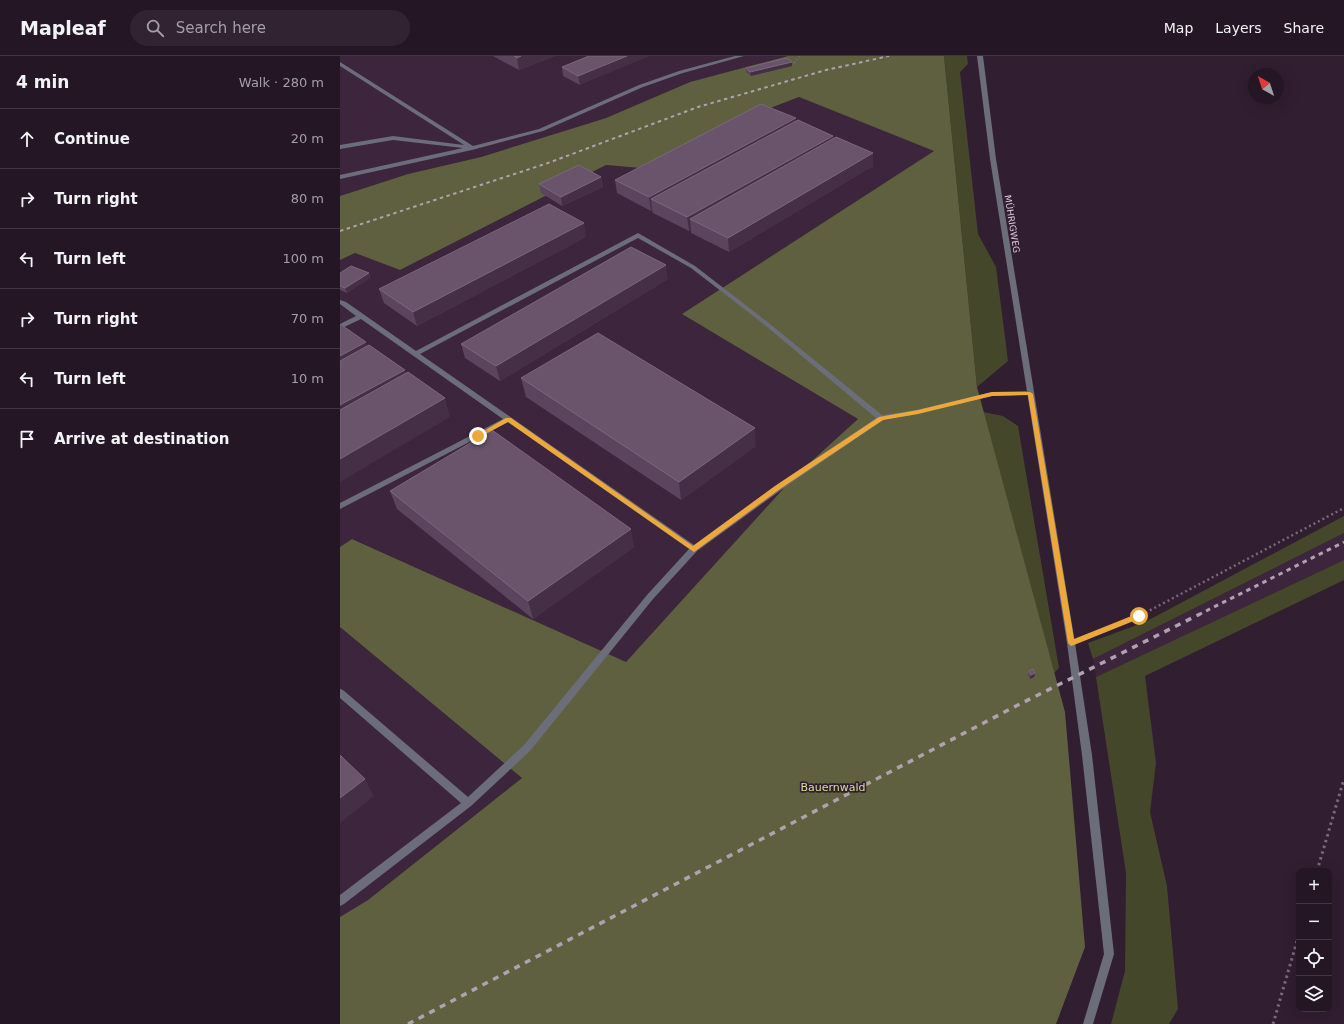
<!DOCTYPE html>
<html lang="en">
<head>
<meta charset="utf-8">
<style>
	:root { --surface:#251625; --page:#312332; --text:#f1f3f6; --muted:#a39fa7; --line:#423542 }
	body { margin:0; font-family:"DejaVu Sans",sans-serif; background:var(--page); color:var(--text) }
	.controls { position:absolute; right:12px; bottom:12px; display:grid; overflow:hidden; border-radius:8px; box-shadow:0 4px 16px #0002 }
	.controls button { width:36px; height:36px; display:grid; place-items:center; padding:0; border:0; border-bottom:1px solid var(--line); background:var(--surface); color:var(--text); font:20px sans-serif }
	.compass { position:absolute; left:908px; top:12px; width:36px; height:36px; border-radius:50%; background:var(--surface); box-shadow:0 4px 16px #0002; rotate:321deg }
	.stop { position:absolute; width:12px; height:12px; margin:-9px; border:3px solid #eda83b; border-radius:50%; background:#fff }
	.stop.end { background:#eda83b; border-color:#fff; box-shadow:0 1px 4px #0008 }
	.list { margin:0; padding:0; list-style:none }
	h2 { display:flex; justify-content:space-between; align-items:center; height:52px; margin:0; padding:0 16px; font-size:17px }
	h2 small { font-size:13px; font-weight:400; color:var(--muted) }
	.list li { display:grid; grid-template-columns:26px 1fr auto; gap:12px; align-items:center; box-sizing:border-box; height:60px; padding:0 16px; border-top:1px solid var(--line) }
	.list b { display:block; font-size:15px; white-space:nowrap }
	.list em { font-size:13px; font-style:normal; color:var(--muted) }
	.icon { flex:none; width:22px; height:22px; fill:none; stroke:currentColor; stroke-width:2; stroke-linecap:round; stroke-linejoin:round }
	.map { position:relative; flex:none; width:1004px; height:968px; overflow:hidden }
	header { display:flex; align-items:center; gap:24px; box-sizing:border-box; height:56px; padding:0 20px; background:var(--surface); border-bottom:1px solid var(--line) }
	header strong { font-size:19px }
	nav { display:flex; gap:22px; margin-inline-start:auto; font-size:14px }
	.search { width:280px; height:36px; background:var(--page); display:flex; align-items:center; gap:10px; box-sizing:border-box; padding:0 14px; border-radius:22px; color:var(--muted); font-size:15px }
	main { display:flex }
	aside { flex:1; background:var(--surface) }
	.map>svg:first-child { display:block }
	.built { fill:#3d253d }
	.green { fill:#45472a }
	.forest { fill:#5e603f }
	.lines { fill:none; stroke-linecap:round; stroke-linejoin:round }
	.path-far2 { stroke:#786878; stroke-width:2; stroke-dasharray:1.5 2; stroke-linecap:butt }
	.path-far1 { stroke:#786878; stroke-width:2.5; stroke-dasharray:2 3; stroke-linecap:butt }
	.path { stroke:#786878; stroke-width:3; stroke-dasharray:2.5 3.5; stroke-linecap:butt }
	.service { fill:#6c6d7a; fill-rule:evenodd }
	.minor { fill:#6c6d7a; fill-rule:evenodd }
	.rail-far2 { stroke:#b0a1b0; stroke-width:2; stroke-dasharray:3.5 3.5; stroke-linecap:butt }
	.rail-far1 { stroke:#b0a1b0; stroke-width:3; stroke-dasharray:4.5 4.5; stroke-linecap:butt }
	.rail { stroke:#b0a1b0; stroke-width:3.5; stroke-dasharray:6 6; stroke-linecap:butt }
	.wall { fill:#5b455e }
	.shaded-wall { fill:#442f46 }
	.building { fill:#69546b; stroke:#7b677d }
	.route { fill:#eda83b }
	.labels { text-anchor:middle; stroke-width:3.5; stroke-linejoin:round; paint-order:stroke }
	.far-street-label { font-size:9px; fill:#dccfdc; stroke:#311e31 }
	.park-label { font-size:11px; fill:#dbdfa2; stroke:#311e31 }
</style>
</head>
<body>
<header>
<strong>Mapleaf</strong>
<div class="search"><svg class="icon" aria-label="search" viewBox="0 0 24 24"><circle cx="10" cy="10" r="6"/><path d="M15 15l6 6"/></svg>Search here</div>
<nav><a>Map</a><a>Layers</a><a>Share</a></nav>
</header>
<main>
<aside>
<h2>4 min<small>Walk · 280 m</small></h2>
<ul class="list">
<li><svg class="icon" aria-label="ahead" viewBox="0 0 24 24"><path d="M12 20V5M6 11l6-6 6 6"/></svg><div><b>Continue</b></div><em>20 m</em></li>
<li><svg class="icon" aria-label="right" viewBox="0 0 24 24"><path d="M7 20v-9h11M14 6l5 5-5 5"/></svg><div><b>Turn right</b></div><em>80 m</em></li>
<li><svg class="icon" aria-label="left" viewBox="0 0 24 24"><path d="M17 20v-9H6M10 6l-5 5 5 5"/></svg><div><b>Turn left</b></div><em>100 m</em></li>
<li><svg class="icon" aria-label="right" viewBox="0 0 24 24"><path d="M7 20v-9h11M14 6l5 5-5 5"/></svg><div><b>Turn right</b></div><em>70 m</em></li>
<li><svg class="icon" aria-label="left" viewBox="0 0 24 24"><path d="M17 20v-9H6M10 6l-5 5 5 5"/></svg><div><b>Turn left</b></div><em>10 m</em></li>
<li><svg class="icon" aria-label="arrive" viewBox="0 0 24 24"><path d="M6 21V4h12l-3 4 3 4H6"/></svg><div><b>Arrive at destination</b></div></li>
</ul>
</aside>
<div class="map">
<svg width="1004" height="968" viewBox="0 0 1004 968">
	<rect width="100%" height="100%" fill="#311e31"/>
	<path class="built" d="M 0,0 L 448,0 L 350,26 L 266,62 L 141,101 L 68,118 L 0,140 Z
		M 459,41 L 594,95 L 342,258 L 518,363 L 453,422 L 286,607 L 13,483 L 0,491 L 0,204 L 15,197 L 60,214 L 266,109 L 300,112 L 399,64 Z
		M 1004,477 L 1004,504 L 756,621 L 753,603 Z
		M 0,571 L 182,722 L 28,844 L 0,861 Z"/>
	<path class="green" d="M 604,0 L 627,0 L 628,8 L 620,16 L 638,178 L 656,211 L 668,305 L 637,331 Z
		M 643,356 L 663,360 L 678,370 L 719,612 L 714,617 Z
		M 1004,460 L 1004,477 L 753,603 L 748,587 L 805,566 Z
		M 1004,504 L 1004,524 L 805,620 L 816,707 L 810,756 L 827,830 L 838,953 L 829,968 L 771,968 L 785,915 L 786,817 L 756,621 Z"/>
	<path class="forest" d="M 448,0 L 604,0 L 637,331 L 725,656 L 745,891 L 716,968 L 0,968 L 0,861 L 28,844 L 182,722 L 0,571 L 0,491 L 12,483 L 286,606 L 453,422 L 518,363 L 342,258 L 594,95 L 459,41 L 399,64 L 300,112 L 266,109 L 60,214 L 15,197 L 0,204 L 0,140 L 68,118 L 141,101 L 266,62 L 350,26 Z"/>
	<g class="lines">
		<path class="path-far2" d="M 454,7 L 460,0"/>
		<path class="path-far1" d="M 801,559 L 1004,452"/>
		<path class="path" d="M 750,579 L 803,558
			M 977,815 L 1004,723
			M 933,968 L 959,878"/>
		<path class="service" d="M 395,0 L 404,0 L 343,17 L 303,31 L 203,75 L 132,94 L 0,123 L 0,119 L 123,92 L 53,84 L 0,93 L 0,89 L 53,80 L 124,89 L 0,10 L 0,6 L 133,90 L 199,73 L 299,29 L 339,15 Z
			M 298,177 L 355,210 L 425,264 L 542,359 L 577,354 L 652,336 L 690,335 L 694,337 L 690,339 L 652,340 L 577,358 L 543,364 L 441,434 L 357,495 L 313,543 L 190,695 L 131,750 L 4,848 L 0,850 L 0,839 L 121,747 L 0,642 L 0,633 L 3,634 L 128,741 L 184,689 L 307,539 L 349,493 L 168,366 L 0,453 L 0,447 L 163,363 L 21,263 L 0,273 L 0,268 L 16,260 L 0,248 L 0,244 L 6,246 L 76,295 ZM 298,182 L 351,212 L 421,266 L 536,362 L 435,430 L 354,489 L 80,298 Z"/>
		<path class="minor" d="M 637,0 L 643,0 L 656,103 L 735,587 L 752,699 L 774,898 L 753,968 L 743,968 L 764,898 L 742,699 L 727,587 L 650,103 Z"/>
		<path class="rail-far2" d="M 0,175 L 208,107 L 358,51 L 486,14 L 549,0"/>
		<path class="rail-far1" d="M 858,559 L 1004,486"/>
		<path class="rail" d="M 68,968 L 676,650 L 860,558"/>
	</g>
	<path class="wall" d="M 153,0 L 215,0 L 179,14 Z
		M 249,0 L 240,29 L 223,20 L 222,11 Z
		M 452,6 L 452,10 L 411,20 L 406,16 L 406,12 Z
		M 456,65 L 493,80 L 493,83 L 533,110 L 389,196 L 351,177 L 351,174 L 349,175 L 313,157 L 312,154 L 311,155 L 277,137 L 275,124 Z
		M 261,121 L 263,131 L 222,150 L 201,137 L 199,128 Z
		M 246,181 L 77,270 L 44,247 L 39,233 Z
		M 0,217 L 29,217 L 30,222 L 7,237 L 0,234 Z
		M 328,223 L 160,325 L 125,302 L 121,288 Z
		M 181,322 L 416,390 L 341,444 L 186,341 Z
		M 50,435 L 294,491 L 193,563 L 57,453 Z
		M 689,615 L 695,617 L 694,621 L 690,623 L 688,620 Z"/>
	<path class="shaded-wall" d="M 181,0 L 215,0 L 179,14 L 177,2 Z
		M 287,0 L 310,0 L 240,29 L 238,20 Z
		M 452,6 L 452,10 L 411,20 L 410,16 Z
		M 456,62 L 456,76 L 311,143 L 312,154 L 311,155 L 309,141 Z
		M 493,80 L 493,93 L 350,163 L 351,174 L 349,175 L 347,161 Z
		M 533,97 L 533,110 L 389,196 L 388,182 Z
		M 261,121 L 263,131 L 222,150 L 221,141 Z
		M 244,167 L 246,181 L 77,270 L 73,256 Z
		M 326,209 L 328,223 L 160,325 L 156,310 Z
		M 29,217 L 30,222 L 7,237 L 5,232 Z
		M 26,286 L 32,304 L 0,322 L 0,300 Z
		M 65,314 L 70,332 L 0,372 L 0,349 Z
		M 105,342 L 110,361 L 0,426 L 0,403 Z
		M 415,372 L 416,390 L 341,444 L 339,426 Z
		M 291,473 L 294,491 L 193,563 L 188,545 Z
		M 695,617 L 694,621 L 690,623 L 691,619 Z
		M 25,723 L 34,740 L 0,767 L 0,742 Z"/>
	<path class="building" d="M 174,0 L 181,0 L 177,2 Z
		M 249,0 L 287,0 L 238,20 L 222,11 Z
		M 447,2 L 452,6 L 410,16 L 406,12 Z
		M 421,48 L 456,62 L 309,141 L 275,124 Z
		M 458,64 L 493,80 L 347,161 L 311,143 Z
		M 496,81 L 533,97 L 388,182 L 350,163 Z
		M 239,109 L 261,121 L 221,141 L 199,128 Z
		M 209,148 L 244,167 L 73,256 L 39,233 Z
		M 291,191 L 326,209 L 156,310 L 121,288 Z
		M 11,210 L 29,217 L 5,232 L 0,230 L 0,217 Z
		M 0,268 L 26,286 L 0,300 Z
		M 258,277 L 415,372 L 339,426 L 181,322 Z
		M 29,289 L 65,314 L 0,349 L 0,305 Z
		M 68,316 L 105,342 L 0,403 L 0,354 Z
		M 152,374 L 291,473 L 188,545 L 50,435 Z
		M 693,613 L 695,617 L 691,619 L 689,615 Z
		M 0,699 L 25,723 L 0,742 Z"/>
	<path class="route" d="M 652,336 L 690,336 L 693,338 L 734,583 L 799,557 L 801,558 L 801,562 L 734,589 L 731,590 L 728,587 L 688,339 L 652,340 L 578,358 L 543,364 L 440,433 L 354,496 L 168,366 L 140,381 L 135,380 L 166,362 L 171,362 L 353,490 L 435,430 L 539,361 L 578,354 Z"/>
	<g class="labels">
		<g class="far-street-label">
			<text transform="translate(672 168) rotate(81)" y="3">MÜHRIGWEG</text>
		</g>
		<g class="park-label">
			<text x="493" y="735">Bauernwald</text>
		</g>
	</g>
</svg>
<div class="controls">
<button>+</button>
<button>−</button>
<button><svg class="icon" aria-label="locate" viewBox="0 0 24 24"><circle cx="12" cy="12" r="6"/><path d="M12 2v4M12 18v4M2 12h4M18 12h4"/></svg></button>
<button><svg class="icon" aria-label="layers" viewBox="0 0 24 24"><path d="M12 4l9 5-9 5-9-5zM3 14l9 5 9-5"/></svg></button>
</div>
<svg class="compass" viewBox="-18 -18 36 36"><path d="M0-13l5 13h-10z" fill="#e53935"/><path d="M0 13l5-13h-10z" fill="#a39fa7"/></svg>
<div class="stop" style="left:799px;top:560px"></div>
<div class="stop end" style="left:138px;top:380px"></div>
</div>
</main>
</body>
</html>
